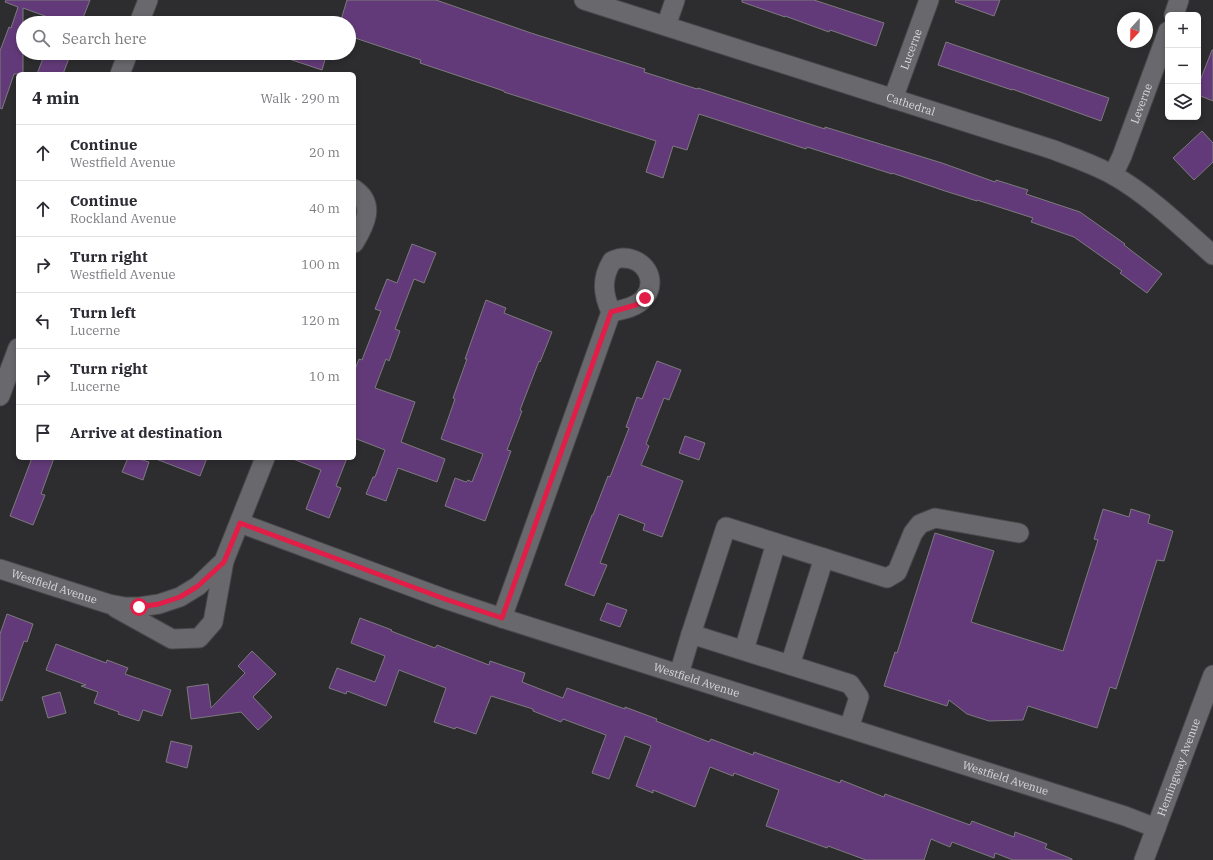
<!DOCTYPE html>
<html lang="en">
<head>
<meta charset="utf-8">
<style>
	:root { --surface:#fff; --page:#f7f7f7; --text:#2b2b33; --muted:#7c7c81; --line:#e1e1e2 }
	body { margin:0; font-family:"IBM Plex Serif",serif; background:var(--page); color:var(--text) }
	.controls { position:absolute; right:12px; top:12px; display:grid; overflow:hidden; border-radius:6px; box-shadow:0 2px 6px #0003 }
	.controls button { width:36px; height:36px; display:grid; place-items:center; padding:0; border:0; border-bottom:1px solid var(--line); background:var(--surface); color:var(--text); font:20px sans-serif }
	.compass { position:absolute; left:1117px; top:12px; width:36px; height:36px; border-radius:50%; background:var(--surface); box-shadow:0 2px 6px #0003; rotate:202deg }
	.stop { position:absolute; width:12px; height:12px; margin:-9px; border:3px solid #e11d48; border-radius:50%; background:#fff }
	.stop.end { background:#e11d48; border-color:#fff; box-shadow:0 1px 4px #0008 }
	.list { margin:0; padding:0; list-style:none }
	h2 { display:flex; justify-content:space-between; align-items:center; height:52px; margin:0; padding:0 16px; font-size:17px }
	h2 small { font-size:13px; font-weight:400; color:var(--muted) }
	.list li { display:grid; grid-template-columns:26px 1fr auto; gap:12px; align-items:center; box-sizing:border-box; height:56px; padding:0 16px; border-top:1px solid var(--line) }
	.list b { display:block; font-size:15px; white-space:nowrap }
	.list p { margin:0; font-size:13px; white-space:nowrap; color:var(--muted) }
	.list em { font-size:13px; font-style:normal; color:var(--muted) }
	.icon { flex:none; width:22px; height:22px; fill:none; stroke:currentColor; stroke-width:2; stroke-linecap:round; stroke-linejoin:round }
	.map { position:relative; flex:none; width:1213px; height:860px; overflow:hidden }
	.search { position:absolute; background:var(--surface); box-shadow:0 2px 6px #0003; left:16px; top:16px; width:340px; height:44px; display:flex; align-items:center; gap:10px; box-sizing:border-box; padding:0 14px; border-radius:22px; color:var(--muted); font-size:15px }
	.panel { position:absolute; background:var(--surface); box-shadow:0 2px 6px #0003; left:16px; top:72px; width:340px; height:388px; border-radius:6px }
	.map>svg:first-child { display:block }
	.building { fill:#633a79; stroke:#7c7a7d }
	.lines { fill:none; stroke-linecap:round; stroke-linejoin:round }
	.minor-casing { stroke:#48484b; stroke-width:21 }
	.minor { stroke:#69696d; stroke-width:19 }
	.route { stroke:#e11d48; stroke-width:5 }
	.labels { text-anchor:middle; stroke-width:4; stroke-linejoin:round; paint-order:stroke }
	.street-label { font-size:11px; fill:#dadadc; stroke:#2d2d30 }
</style>
</head>
<body>
<div class="map">
<svg width="1213" height="860" viewBox="0 0 1213 860">
	<rect width="100%" height="100%" fill="#2d2d30"/>
	<path class="building" d="M 6,0 L 90,0 L 81,23 L 64,23 L 23,8 L 23,74 L 14,74 L 2,109 L 0,108 L 0,51 L 9,27 L 11,28 L 18,7 L 5,2 Z
		M 347,0 L 436,0 L 531,33 L 645,69 L 644,72 L 697,89 L 698,88 L 825,129 L 825,127 L 942,163 L 995,182 L 996,180 L 1028,190 L 1026,194 L 1080,212 L 1125,244 L 1124,245 L 1162,274 L 1147,293 L 1120,273 L 1122,271 L 1074,237 L 1031,222 L 1033,218 L 977,200 L 977,201 L 945,191 L 892,173 L 892,174 L 807,147 L 806,149 L 699,114 L 687,150 L 673,146 L 663,178 L 646,172 L 656,141 L 504,92 L 504,91 L 420,63 L 421,60 L 349,36 L 349,23 L 340,23 Z
		M 742,0 L 814,0 L 884,23 L 876,46 L 830,30 L 829,32 L 785,16 L 785,17 L 742,2 Z
		M 956,0 L 1000,0 L 994,16 L 955,2 Z
		M 946,42 L 1109,98 L 1101,121 L 1012,89 L 1012,90 L 938,65 Z
		M 1212,50 L 1213,50 L 1213,101 L 1198,95 L 1198,86 Z
		M 45,53 L 71,53 L 63,74 L 37,74 Z
		M 280,53 L 327,53 L 322,70 L 280,56 Z
		M 1202,131 L 1213,143 L 1213,162 L 1194,180 L 1173,158 Z
		M 412,244 L 436,253 L 424,283 L 414,279 L 395,329 L 400,331 L 389,361 L 386,359 L 375,388 L 415,402 L 401,442 L 445,459 L 437,482 L 398,468 L 386,501 L 366,494 L 373,477 L 375,477 L 385,450 L 354,438 L 354,372 L 359,359 L 362,360 L 381,311 L 375,309 L 387,279 L 397,283 Z
		M 486,300 L 506,308 L 504,313 L 552,332 L 540,362 L 539,361 L 520,410 L 522,411 L 507,450 L 511,451 L 485,521 L 445,506 L 455,478 L 466,482 L 468,480 L 472,482 L 483,454 L 441,439 L 455,399 L 453,398 L 467,359 L 465,359 Z
		M 657,361 L 681,370 L 669,400 L 664,398 L 646,444 L 649,446 L 641,465 L 683,481 L 662,537 L 643,530 L 645,524 L 619,514 L 600,563 L 607,565 L 594,596 L 565,585 L 592,515 L 593,515 L 608,476 L 610,477 L 629,428 L 626,427 L 637,397 L 642,399 Z
		M 685,436 L 705,443 L 699,460 L 679,453 Z
		M 32,458 L 54,458 L 41,494 L 45,495 L 33,525 L 10,516 Z
		M 128,458 L 136,458 L 149,462 L 143,480 L 122,472 Z
		M 156,458 L 207,458 L 200,476 L 156,459 Z
		M 293,458 L 347,458 L 336,486 L 341,488 L 329,518 L 306,509 L 321,470 L 293,459 Z
		M 1103,509 L 1129,517 L 1131,509 L 1150,515 L 1148,523 L 1173,531 L 1164,561 L 1157,560 L 1116,689 L 1110,687 L 1097,728 L 1028,706 L 1023,720 L 989,721 L 967,714 L 949,700 L 947,706 L 884,686 L 895,652 L 897,653 L 935,533 L 994,551 L 971,622 L 1063,651 L 1098,540 L 1094,539 Z
		M 607,603 L 627,610 L 620,627 L 600,620 Z
		M 7,614 L 33,624 L 27,642 L 24,641 L 2,701 L 0,700 L 0,634 Z
		M 360,618 L 392,630 L 391,631 L 435,648 L 437,645 L 489,665 L 490,661 L 525,673 L 522,682 L 563,698 L 567,688 L 625,709 L 625,707 L 657,719 L 656,721 L 709,742 L 711,739 L 753,755 L 754,752 L 840,783 L 841,780 L 884,797 L 885,794 L 970,825 L 972,821 L 1014,837 L 1015,832 L 1047,844 L 1045,848 L 1072,859 L 1072,860 L 1013,860 L 995,853 L 994,858 L 952,842 L 950,847 L 931,839 L 924,860 L 866,860 L 828,846 L 827,848 L 766,826 L 779,790 L 734,773 L 733,776 L 710,767 L 695,807 L 653,790 L 653,793 L 636,786 L 651,746 L 625,736 L 609,779 L 592,773 L 606,735 L 563,719 L 561,722 L 533,711 L 533,709 L 491,696 L 476,734 L 456,727 L 455,729 L 434,722 L 446,688 L 399,670 L 386,706 L 347,691 L 346,694 L 329,688 L 337,668 L 375,682 L 385,656 L 351,643 Z
		M 56,644 L 106,663 L 107,660 L 128,668 L 125,674 L 171,690 L 162,716 L 143,710 L 139,721 L 118,714 L 119,712 L 94,703 L 98,692 L 81,686 L 86,685 L 46,670 Z
		M 252,651 L 276,674 L 253,697 L 272,717 L 258,730 L 241,712 L 191,719 L 187,687 L 208,684 L 211,708 L 245,673 L 238,666 Z
		M 60,692 L 66,713 L 48,718 L 42,697 Z
		M 171,741 L 192,746 L 187,768 L 166,762 Z"/>
	<g class="lines">
		<defs>
			<g id="minor">
				<path id="s1" d="M 584,0 L 1051,149 C 1072,157 1093,164 1113,175 C 1150,196 1181,227 1213,255"/>
				<path d="M 1174,15 L 1179,0"/>
				<path d="M 139,23 L 148,0"/>
				<path d="M 666,26 L 675,0"/>
				<path d="M 120,74 L 128,53"/>
				<path id="s2" d="M 893,99 L 929,0"/>
				<path id="s3" d="M 1113,175 L 1122,156 L 1168,31"/>
				<path d="M 354,189 C 376,204 365,225 354,243"/>
				<path d="M 0,396 L 18,348"/>
				<path id="s4" d="M 240,523 L 445,599 L 502,618 L 1125,816 L 1156,828"/>
				<path id="s5" d="M 0,569 L 109,604 L 125,607 L 139,607 L 159,604 L 180,597 L 198,586 L 224,561 L 265,458"/>
				<path d="M 116,608 L 172,639 L 199,638 L 213,622 L 224,561"/>
				<path d="M 502,618 L 611,312 C 622,310 638,307 645,297 C 658,279 644,258 623,258 C 620,257 615,260 612,261 C 601,279 603,294 611,312"/>
				<path d="M 744,650 L 776,543"/>
				<path d="M 790,665 L 824,558"/>
				<path d="M 679,674 L 691,634"/>
				<path d="M 849,728 L 859,697 L 850,684 L 691,634 L 726,527 L 887,578 L 897,572 L 913,533 L 920,524 L 935,518 L 1019,533"/>
				<path id="s6" d="M 1144,860 L 1213,675"/>
			</g>
		</defs>
		<use href="#minor" class="minor-casing"/>
		<use href="#minor" class="minor"/>
	</g>
	<g class="lines">
		<path class="route" d="M 139,607 L 159,604 L 180,597 L 198,586 L 224,562 L 240,523 L 445,599 L 502,618 L 611,312 L 636,305 L 645,298"/>
	</g>
	<g class="labels">
		<g class="street-label">
			<text dy="4" stroke="none"><textPath href="#s2" startOffset="53">Lucerne</textPath></text>
			<text dy="4" stroke="none"><textPath href="#s3" startOffset="77">Leverne</textPath></text>
			<text dy="4" stroke="none"><textPath href="#s1" startOffset="343">Cathedral</textPath></text>
			<text dy="4" stroke="none"><textPath href="#s5" startOffset="57">Westfield Avenue</textPath></text>
			<text dy="4" stroke="none"><textPath href="#s4" startOffset="483">Westfield Avenue</textPath></text>
			<text dy="4" stroke="none"><textPath href="#s6" startOffset="99">Hemingway Avenue</textPath></text>
			<text dy="4" stroke="none"><textPath href="#s4" startOffset="807">Westfield Avenue</textPath></text>
		</g>
	</g>
</svg>
<div class="controls">
<button>+</button>
<button>−</button>
<button><svg class="icon" aria-label="layers" viewBox="0 0 24 24"><path d="M12 4l9 5-9 5-9-5zM3 14l9 5 9-5"/></svg></button>
</div>
<svg class="compass" viewBox="-18 -18 36 36"><path d="M0-13l5 13h-10z" fill="#e53935"/><path d="M0 13l5-13h-10z" fill="#7c7c81"/></svg>
<div class="stop" style="left:139px;top:607px"></div>
<div class="stop end" style="left:645px;top:298px"></div>
<div class="search"><svg class="icon" aria-label="search" viewBox="0 0 24 24"><circle cx="10" cy="10" r="6"/><path d="M15 15l6 6"/></svg>Search here</div>
<section class="panel">
<h2>4 min<small>Walk · 290 m</small></h2>
<ul class="list">
<li><svg class="icon" aria-label="ahead" viewBox="0 0 24 24"><path d="M12 20V5M6 11l6-6 6 6"/></svg><div><b>Continue</b><p>Westfield Avenue</p></div><em>20 m</em></li>
<li><svg class="icon" aria-label="ahead" viewBox="0 0 24 24"><path d="M12 20V5M6 11l6-6 6 6"/></svg><div><b>Continue</b><p>Rockland Avenue</p></div><em>40 m</em></li>
<li><svg class="icon" aria-label="right" viewBox="0 0 24 24"><path d="M7 20v-9h11M14 6l5 5-5 5"/></svg><div><b>Turn right</b><p>Westfield Avenue</p></div><em>100 m</em></li>
<li><svg class="icon" aria-label="left" viewBox="0 0 24 24"><path d="M17 20v-9H6M10 6l-5 5 5 5"/></svg><div><b>Turn left</b><p>Lucerne</p></div><em>120 m</em></li>
<li><svg class="icon" aria-label="right" viewBox="0 0 24 24"><path d="M7 20v-9h11M14 6l5 5-5 5"/></svg><div><b>Turn right</b><p>Lucerne</p></div><em>10 m</em></li>
<li><svg class="icon" aria-label="arrive" viewBox="0 0 24 24"><path d="M6 21V4h12l-3 4 3 4H6"/></svg><div><b>Arrive at destination</b></div></li>
</ul>
</section>
</div>
</body>
</html>
